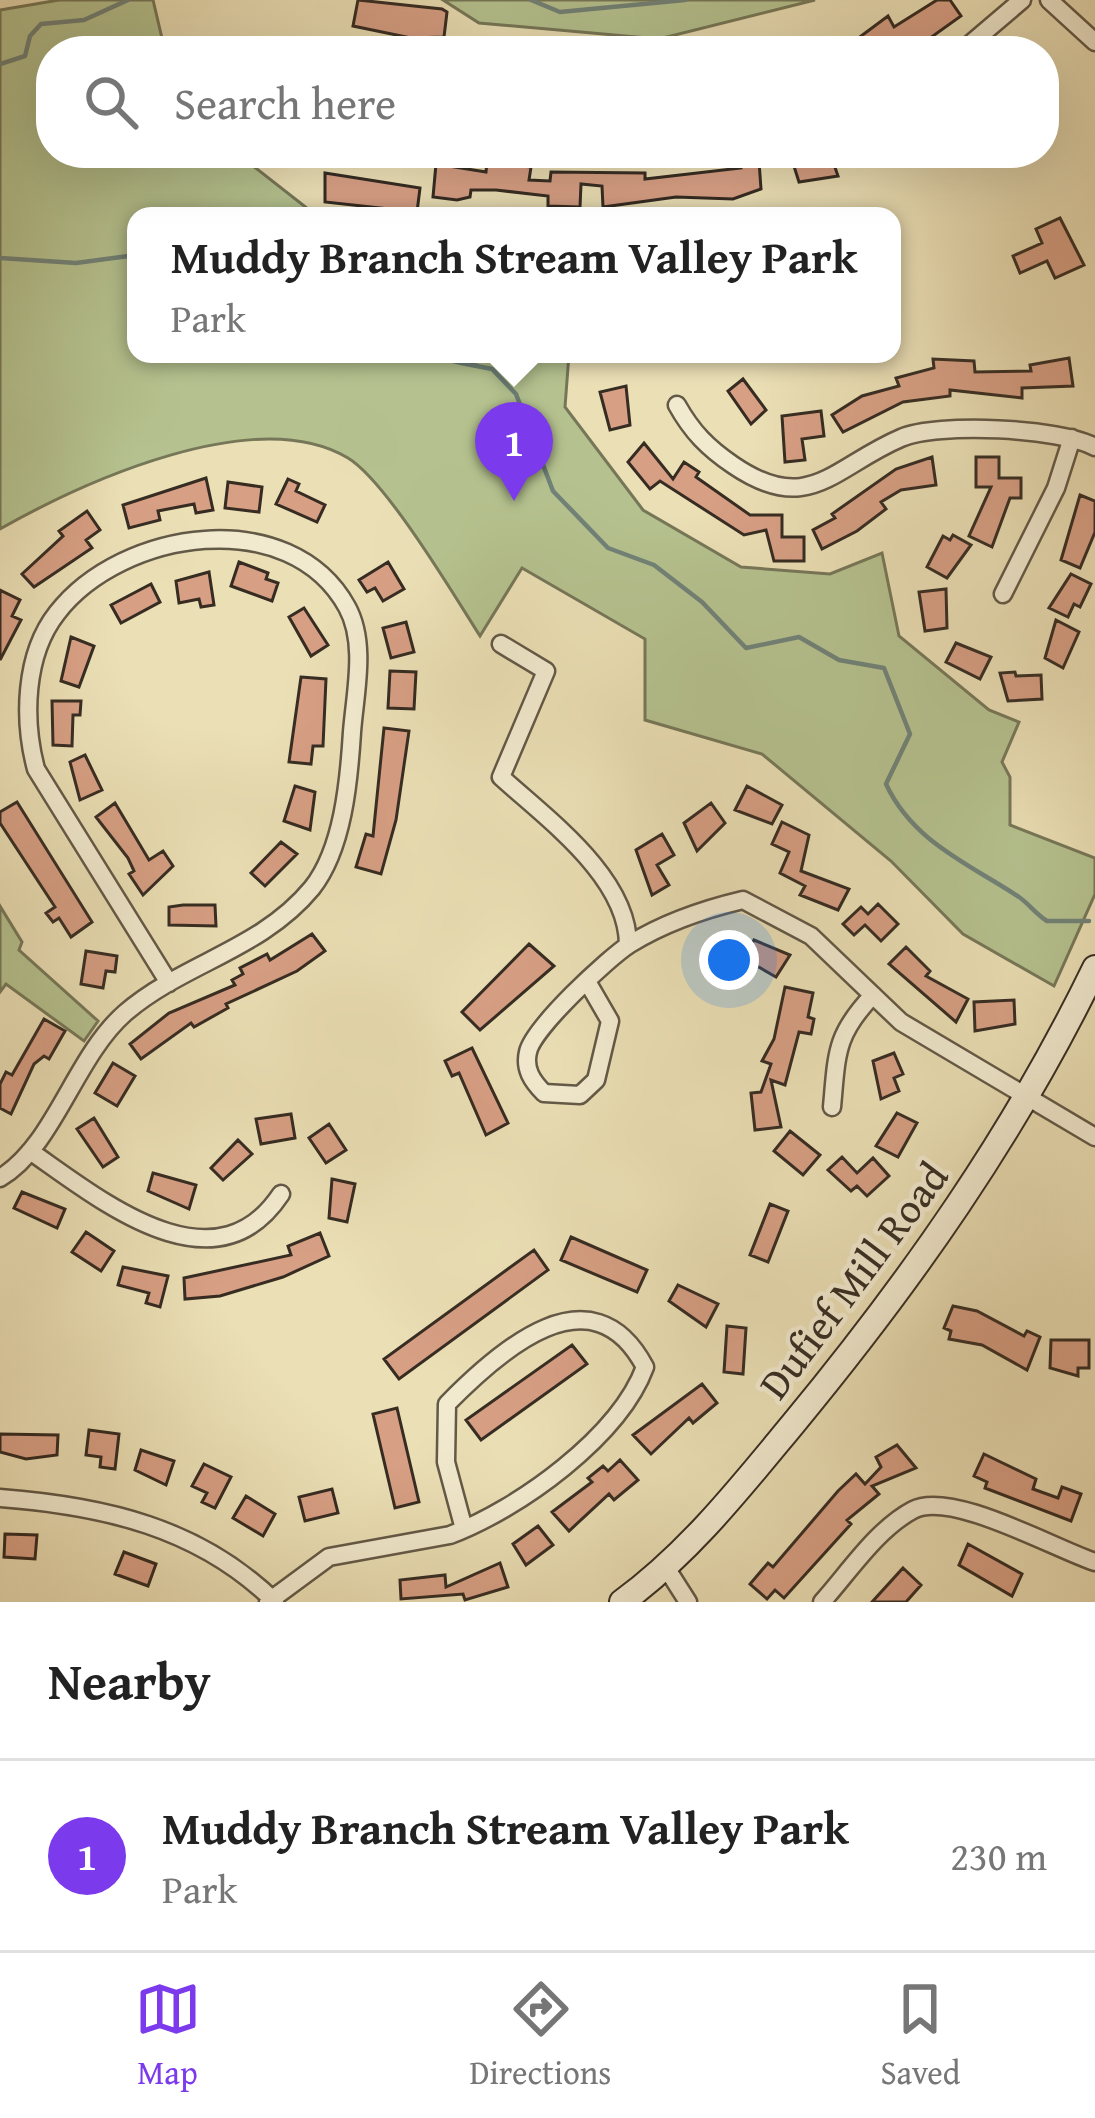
<!DOCTYPE html>
<html lang="en">
<head>
<meta charset="utf-8">
<style>
	:root { --surface:#fff; --page:#f6f6f6; --text:#222; --muted:#767676; --line:#e0e0e0; --accent:#7c3aed }
	body { margin:0; font-family:"Gentium Book Plus",serif; background:var(--page); color:var(--text) }
	.you { position:absolute; left:729px; top:960px; width:42px; height:42px; margin:-30px; border:9px solid #fff; border-radius:50%; background:#1a73e8; box-shadow:0 0 0 18px #1a73e833 }
	.badge { display:grid; place-items:center; width:78px; height:78px; border-radius:50%; background:var(--accent); color:#fff; font-size:39px; font-weight:700 }
	.pin { position:absolute; translate:-50% -99px; filter:drop-shadow(0 3px 6px #0008) }
	.pin::after { content:''; position:absolute; top:63px; width:42px; height:36px; background:inherit; clip-path:polygon(0 0,100% 0,50% 100%) }
	.popup { position:absolute; left:127px; top:207px; width:774px; height:156px; box-sizing:border-box; display:grid; place-content:center; border-radius:24px; background:var(--surface); filter:drop-shadow(0 3px 9px #0005); font-size:39px; white-space:nowrap; color:var(--muted) }
	.popup b { font-size:45px; color:var(--text) }
	.popup::after { content:''; position:absolute; left:50%; top:100%; margin-left:-24px; border:24px solid transparent; border-top-color:var(--surface) }
	.list { margin:0; padding:0; list-style:none }
	h2 { display:flex; justify-content:space-between; align-items:center; height:156px; margin:0; padding:0 48px; font-size:51px }
	h2 small { font-size:39px; font-weight:400; color:var(--muted) }
	.list li { display:grid; grid-template-columns:78px 1fr auto; gap:36px; align-items:center; box-sizing:border-box; height:192px; padding:0 48px; border-top:3px solid var(--line) }
	.list b { display:block; font-size:45px; white-space:nowrap }
	.list p { margin:0; font-size:39px; white-space:nowrap; color:var(--muted) }
	.list em { font-size:39px; font-style:normal; color:var(--muted) }
	.icon { flex:none; width:66px; height:66px; fill:none; stroke:currentColor; stroke-width:2; stroke-linecap:round; stroke-linejoin:round }
	.map { position:relative; flex:none; width:1095px; height:1602px; overflow:hidden }
	.search { position:absolute; background:var(--surface); box-shadow:0 12px 48px #0002; left:36px; right:36px; top:36px; height:132px; display:flex; align-items:center; gap:30px; box-sizing:border-box; padding:0 42px; border-radius:48px; color:var(--muted); font-size:45px }
	.sheet { height:348px; background:var(--surface) }
	nav { display:flex; justify-content:space-around; align-items:center; box-sizing:border-box; height:168px; border-top:3px solid var(--line); background:var(--surface); font-size:33px; color:var(--muted) }
	nav a { display:grid; justify-items:center; gap:6px }
	nav .on { color:var(--accent) }
	.map>svg:first-child { display:block }
	.green { fill:#b5c28f; stroke:#767758; stroke-width:3 }
	.lines { fill:none; stroke-linecap:round; stroke-linejoin:round }
	.stream { stroke:#718278; stroke-width:4.5 }
	.building { fill:#d79f84; stroke:#362c22; stroke-width:3 }
	.minor-casing { stroke:#635947; stroke-width:21 }
	.secondary-casing { stroke:#362c22; stroke-width:28 }
	.minor { stroke:#f2eacf; stroke-width:16 }
	.secondary { stroke:#f2eacf; stroke-width:24 }
	.labels { text-anchor:middle; stroke-width:9; stroke-linejoin:round; paint-order:stroke }
	.street-label { font-size:42px; fill:#362c22; stroke:#f2eacf }
</style>
</head>
<body>
<div class="map">
<svg width="1095" height="1602" viewBox="0 0 1095 1602">
	<rect width="100%" height="100%" fill="#ebdfb5"/>
	<filter id="stains"><feTurbulence type="fractalNoise" baseFrequency=".00167" numOctaves="4"/><feColorMatrix values="0 0 0 0 .2 0 0 0 0 .09 0 0 0 0 .02 0 0 0 .5 -.17"/></filter>
	<radialGradient id="worn" r=".72"><stop offset=".6" stop-color="#630" stop-opacity="0"/><stop offset="1" stop-color="#630" stop-opacity=".3"/></radialGradient>
	<path class="green" d="M 59,0 L 153,0 L 165,51 L 51,51 L 51,153 L 250,153 L 248,162 L 317,216 L 136,216 L 136,354 L 569,354 L 565,407 L 643,510 L 741,567 L 830,574 L 882,553 L 899,636 L 989,710 L 1019,722 L 1002,762 L 1010,777 L 1010,825 L 1095,858 L 1095,894 L 1054,986 L 963,934 L 891,861 L 762,754 L 645,720 L 645,639 L 522,568 L 480,636 C 454,595 386,481 348,458 C 256,403 85,481 0,529 L 0,10 Z
		M 443,0 L 815,0 L 659,39 L 479,23 Z
		M 0,906 L 22,942 L 19,950 L 98,1021 L 84,1041 L 6,984 L 0,992 Z"/>
	<g class="lines">
		<path class="stream" d="M 531,0 L 560,12 L 685,0
			M 0,64 L 25,56 L 30,36 L 41,24 L 84,20 L 128,0
			M 0,258 L 76,263 L 136,255
			M 426,354 L 461,363 L 533,354
			M 461,363 L 492,369 L 516,394 L 553,491 L 608,548 L 654,565 L 702,602 L 746,648 L 799,637 L 839,660 L 884,668 L 910,734 L 886,784 C 913,842 969,864 1019,897 C 1029,904 1036,914 1047,921 L 1089,921"/>
	</g>
	<path class="building" d="M 358,0 L 442,9 L 447,12 L 444,37 L 411,38 L 353,26 Z
		M 937,0 L 950,0 L 961,16 L 926,41 L 905,51 L 841,51 L 888,16 L 894,27 Z
		M 814,153 L 830,153 L 838,176 L 799,182 L 792,160 Z
		M 759,161 L 761,189 L 733,199 L 676,197 L 603,207 L 602,186 L 581,184 L 580,207 L 548,206 L 548,196 L 496,190 L 471,190 L 470,197 L 457,200 L 433,197 L 436,164 L 486,172 L 487,162 L 531,167 L 529,180 L 550,181 L 551,172 L 645,173 L 645,179 L 741,168 L 741,162 Z
		M 325,173 L 420,188 L 417,212 L 325,202 Z
		M 1060,218 L 1084,265 L 1055,278 L 1047,261 L 1020,273 L 1013,256 L 1042,243 L 1036,229 Z
		M 1069,358 L 1073,386 L 1022,388 L 1022,398 L 950,390 L 950,396 L 903,402 L 843,432 L 832,415 L 862,396 L 899,386 L 896,378 L 934,368 L 933,359 L 974,361 L 975,372 L 1031,371 L 1030,365 Z
		M 743,379 L 766,410 L 751,424 L 728,391 Z
		M 626,386 L 630,425 L 610,430 L 600,392 Z
		M 821,411 L 824,436 L 802,439 L 805,460 L 785,462 L 782,416 Z
		M 644,443 L 673,479 L 684,462 L 699,472 L 696,477 L 750,515 L 782,515 L 782,537 L 804,537 L 804,561 L 774,561 L 766,530 L 744,535 L 660,481 L 650,489 L 628,462 Z
		M 932,457 L 936,485 L 901,490 L 881,502 L 886,509 L 857,531 L 822,549 L 813,530 L 835,518 L 832,514 L 896,469 Z
		M 976,457 L 999,457 L 999,478 L 1021,478 L 1021,498 L 1010,498 L 992,547 L 969,536 L 991,487 L 976,487 Z
		M 206,478 L 213,510 L 196,513 L 194,504 L 158,511 L 160,520 L 129,528 L 123,505 Z
		M 288,479 L 299,484 L 296,491 L 325,505 L 317,522 L 276,504 Z
		M 228,482 L 262,487 L 259,512 L 225,508 Z
		M 1080,495 L 1095,501 L 1095,532 L 1080,568 L 1061,560 Z
		M 87,511 L 100,530 L 86,540 L 92,548 L 34,587 L 22,574 L 63,536 L 59,531 Z
		M 953,535 L 971,545 L 947,578 L 927,567 L 943,536 L 950,540 Z
		M 239,562 L 268,573 L 266,579 L 278,583 L 272,601 L 231,586 Z
		M 388,562 L 404,589 L 383,601 L 375,588 L 367,592 L 359,580 Z
		M 209,572 L 214,605 L 201,607 L 199,599 L 179,603 L 176,581 Z
		M 1071,574 L 1091,584 L 1080,607 L 1074,604 L 1068,617 L 1049,608 Z
		M 151,584 L 160,602 L 121,623 L 111,605 Z
		M 946,589 L 947,628 L 925,631 L 919,592 Z
		M 0,590 L 20,600 L 12,616 L 21,620 L 0,660 Z
		M 304,608 L 328,645 L 311,656 L 289,617 Z
		M 1056,620 L 1079,632 L 1063,668 L 1045,658 Z
		M 406,622 L 414,652 L 391,658 L 383,628 Z
		M 71,637 L 94,646 L 79,687 L 61,681 Z
		M 956,643 L 991,657 L 980,679 L 946,662 Z
		M 390,671 L 416,672 L 414,709 L 388,708 Z
		M 1015,672 L 1016,676 L 1041,675 L 1042,699 L 1008,701 L 1000,673 Z
		M 301,677 L 326,679 L 323,746 L 313,746 L 311,764 L 289,762 Z
		M 52,701 L 81,701 L 80,715 L 73,715 L 72,746 L 53,745 Z
		M 384,728 L 409,731 L 396,820 L 381,874 L 356,867 L 366,834 L 373,836 Z
		M 85,755 L 102,790 L 80,800 L 70,762 Z
		M 295,786 L 315,792 L 310,830 L 284,821 Z
		M 747,786 L 782,805 L 772,824 L 735,810 Z
		M 17,802 L 92,922 L 71,937 L 59,918 L 53,922 L 46,913 L 55,907 L 0,823 L 0,812 Z
		M 115,803 L 149,860 L 163,851 L 173,866 L 143,895 L 129,874 L 134,871 L 128,858 L 96,817 Z
		M 711,803 L 725,823 L 697,851 L 684,823 Z
		M 782,822 L 809,835 L 801,871 L 849,889 L 838,910 L 800,895 L 805,886 L 780,873 L 789,852 L 772,844 Z
		M 662,834 L 674,855 L 657,865 L 669,885 L 652,895 L 636,850 Z
		M 281,842 L 297,854 L 265,886 L 251,873 Z
		M 878,904 L 898,924 L 881,941 L 865,925 L 854,935 L 843,924 L 861,907 L 868,914 Z
		M 183,905 L 215,905 L 216,926 L 169,925 L 169,907 Z
		M 312,934 L 325,951 L 297,971 L 226,1004 L 228,1008 L 194,1027 L 191,1023 L 141,1059 L 130,1044 L 169,1013 L 235,985 L 232,980 L 243,974 L 240,968 L 267,954 L 270,960 Z
		M 754,940 L 790,955 L 776,977 L 743,958 Z
		M 529,944 L 554,966 L 480,1030 L 462,1012 Z
		M 906,947 L 930,971 L 926,976 L 968,999 L 956,1022 L 889,964 Z
		M 86,951 L 117,956 L 115,972 L 106,971 L 103,988 L 81,984 Z
		M 785,987 L 813,993 L 808,1017 L 814,1019 L 811,1034 L 799,1032 L 785,1085 L 771,1080 L 781,1127 L 755,1130 L 751,1093 L 761,1092 L 771,1064 L 762,1061 L 774,1039 Z
		M 1014,1000 L 1015,1024 L 975,1031 L 974,1002 Z
		M 44,1019 L 65,1031 L 49,1059 L 44,1056 L 34,1064 L 11,1114 L 0,1108 L 0,1084 L 6,1072 L 12,1075 Z
		M 472,1048 L 508,1123 L 486,1135 L 459,1073 L 452,1076 L 445,1061 Z
		M 894,1053 L 903,1074 L 894,1078 L 899,1091 L 881,1099 L 873,1061 Z
		M 113,1063 L 135,1076 L 117,1106 L 95,1093 Z
		M 897,1113 L 917,1123 L 898,1157 L 876,1146 Z
		M 291,1114 L 295,1138 L 261,1144 L 256,1119 Z
		M 94,1118 L 118,1157 L 103,1167 L 77,1129 Z
		M 329,1124 L 346,1150 L 326,1163 L 309,1138 Z
		M 790,1131 L 820,1155 L 803,1175 L 774,1151 Z
		M 238,1140 L 252,1154 L 223,1180 L 211,1168 Z
		M 842,1157 L 857,1173 L 873,1158 L 889,1176 L 867,1196 L 857,1186 L 851,1191 L 828,1170 Z
		M 153,1173 L 196,1185 L 189,1209 L 148,1191 Z
		M 332,1179 L 355,1184 L 347,1222 L 329,1218 Z
		M 22,1192 L 65,1209 L 57,1228 L 14,1208 Z
		M 770,1204 L 788,1211 L 768,1262 L 750,1255 Z
		M 86,1232 L 114,1251 L 101,1271 L 72,1252 Z
		M 320,1233 L 329,1256 L 283,1277 L 220,1296 L 185,1299 L 184,1278 L 291,1255 L 288,1246 Z
		M 571,1237 L 647,1270 L 637,1292 L 561,1260 Z
		M 534,1250 L 548,1270 L 399,1379 L 384,1359 Z
		M 123,1267 L 168,1276 L 160,1307 L 146,1303 L 149,1293 L 118,1285 Z
		M 678,1285 L 718,1304 L 706,1327 L 669,1301 Z
		M 953,1306 L 977,1311 L 1024,1336 L 1027,1331 L 1040,1337 L 1027,1370 L 982,1345 L 949,1339 L 951,1331 L 944,1328 Z
		M 727,1326 L 746,1328 L 743,1374 L 724,1372 Z
		M 1051,1340 L 1089,1340 L 1089,1368 L 1078,1368 L 1078,1376 L 1050,1368 Z
		M 572,1345 L 587,1364 L 481,1440 L 466,1420 Z
		M 702,1384 L 717,1403 L 693,1423 L 689,1418 L 651,1454 L 633,1435 Z
		M 397,1408 L 419,1502 L 395,1508 L 373,1414 Z
		M 89,1430 L 119,1434 L 115,1469 L 100,1467 L 101,1457 L 86,1455 Z
		M 0,1434 L 58,1435 L 57,1455 L 26,1459 L 0,1452 Z
		M 897,1445 L 916,1468 L 872,1486 L 879,1494 L 847,1520 L 851,1524 L 784,1598 L 775,1590 L 767,1599 L 750,1584 L 768,1563 L 773,1567 L 838,1491 L 856,1474 L 865,1484 L 881,1467 L 876,1457 Z
		M 141,1450 L 174,1461 L 166,1485 L 135,1470 Z
		M 984,1454 L 1036,1479 L 1033,1489 L 1058,1498 L 1062,1487 L 1081,1494 L 1071,1521 L 985,1488 L 987,1482 L 974,1476 Z
		M 620,1460 L 638,1480 L 614,1500 L 609,1494 L 569,1531 L 552,1512 L 592,1482 L 588,1478 L 603,1466 L 608,1471 Z
		M 204,1464 L 231,1477 L 215,1508 L 202,1502 L 207,1493 L 192,1486 Z
		M 332,1489 L 338,1513 L 305,1521 L 299,1497 Z
		M 246,1496 L 275,1514 L 263,1536 L 233,1518 Z
		M 538,1526 L 553,1545 L 526,1565 L 513,1544 Z
		M 5,1534 L 37,1535 L 35,1559 L 4,1557 Z
		M 968,1544 L 1022,1574 L 1012,1596 L 959,1565 Z
		M 124,1552 L 156,1564 L 148,1586 L 115,1574 Z
		M 500,1563 L 508,1587 L 465,1600 L 463,1594 L 401,1599 L 400,1580 L 445,1575 L 446,1587 Z
		M 903,1568 L 921,1585 L 906,1602 L 872,1602 Z"/>
	<g class="lines">
		<defs>
			<path id="minor" d="M 1049,0 L 1095,42
				M 962,51 L 1022,0
				M 390,153 L 398,153
				M 677,405 C 692,432 708,448 733,465 C 809,517 833,467 901,438 C 937,422 1061,428 1095,447
				M 1003,594 L 1056,488 L 1072,438
				M 501,644 L 546,671 L 501,777 C 547,819 628,877 628,945
				M 588,983 L 610,1021 L 596,1080 L 580,1095 L 544,1093 C 532,1081 524,1069 528,1052 C 533,1028 608,958 630,944 C 664,923 705,909 743,900 L 811,936 L 901,1022 L 1095,1137
				M 832,1107 C 837,1053 835,1035 873,995
				M 30,1151 C 98,1198 214,1295 281,1194
				M 0,1178 C 55,1145 74,1058 125,1013 C 183,963 261,950 312,888 C 343,849 349,781 352,732 C 355,693 367,643 347,607 C 290,504 122,529 57,613 C 24,655 23,720 36,769 L 169,983
				M 0,1498 C 103,1506 199,1527 275,1602
				M 667,1569 L 688,1602
				M 268,1602 L 329,1557 L 450,1535 C 519,1509 619,1437 645,1367 C 592,1267 499,1351 447,1404 L 446,1462 L 464,1529
				M 822,1602 C 849,1572 877,1529 913,1510 C 951,1490 1053,1548 1095,1562"/>
			<path id="secondary" d="M 622,1602 C 689,1553 740,1488 793,1424 C 911,1281 1014,1135 1095,968"/>
		</defs>
		<use href="#minor" class="minor-casing"/>
		<use href="#secondary" class="secondary-casing"/>
		<use href="#minor" class="minor"/>
		<use href="#secondary" class="secondary"/>
	</g>
	<g class="labels">
		<g class="street-label">
			<text transform="translate(853 1280) rotate(-53)" y="15">Dufief Mill Road</text>
		</g>
	</g>
	<rect width="100%" height="100%" filter="url(#stains)"/>
	<rect width="100%" height="100%" fill="url(#worn)"/>
</svg>
<div class="you"></div>
<div class="pin badge" style="left:514px;top:501px">1</div>
<div class="popup"><b>Muddy Branch Stream Valley Park</b>Park</div>
<div class="search"><svg class="icon" aria-label="search" viewBox="0 0 24 24"><circle cx="10" cy="10" r="6"/><path d="M15 15l6 6"/></svg>Search here</div>
</div>
<section class="sheet">
<h2>Nearby<small></small></h2>
<ul class="list">
<li><span class="badge">1</span><div><b>Muddy Branch Stream Valley Park</b><p>Park</p></div><em>230 m</em></li>
</ul>
</section>
<nav>
<a class="on"><svg class="icon" aria-label="map" viewBox="0 0 24 24"><path d="M3 6l6-2 6 2 6-2v14l-6 2-6-2-6 2zM9 4v14M15 6v14"/></svg>Map</a>
<a><svg class="icon" aria-label="directions" viewBox="0 0 24 24"><path d="M12 3l9 9-9 9-9-9zM9 14v-3h6M13 9l2 2-2 2"/></svg>Directions</a>
<a><svg class="icon" aria-label="saved" viewBox="0 0 24 24"><path d="M7 4h10v16l-5-4-5 4z"/></svg>Saved</a>
</nav>
</body>
</html>
